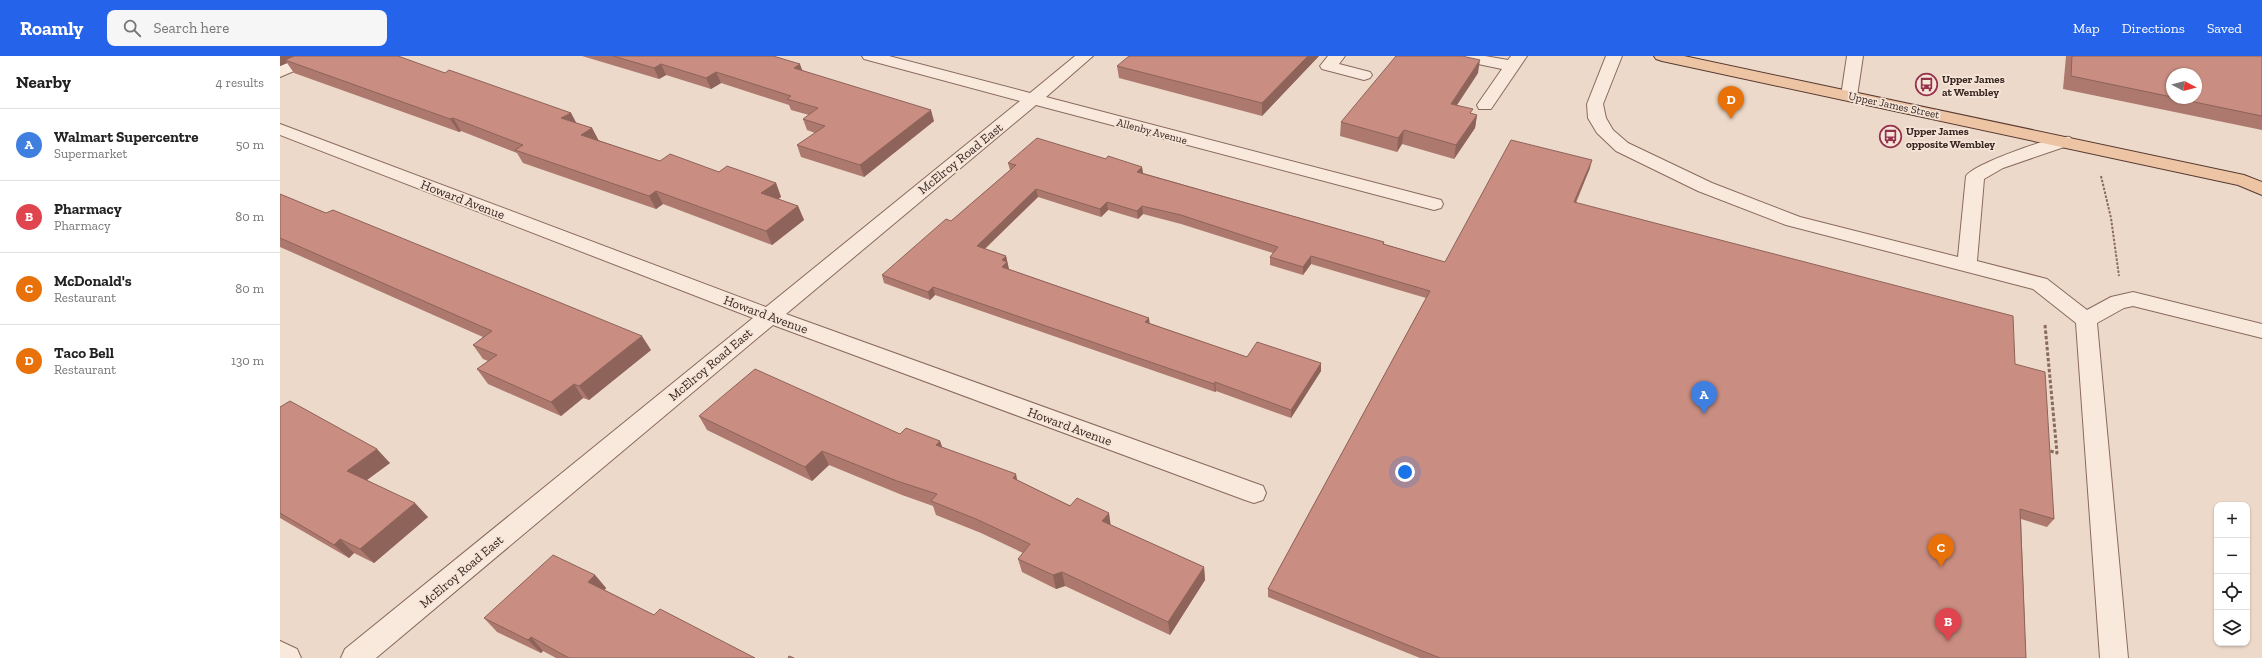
<!DOCTYPE html>
<html lang="en">
<head>
<meta charset="utf-8">
<style>
	:root { --surface:#fff; --page:#f6f6f6; --text:#222; --muted:#767676; --line:#e0e0e0; --accent:#2563eb }
	body { margin:0; font-family:"Zilla Slab",serif; background:var(--page); color:var(--text) }
	.controls { position:absolute; right:12px; bottom:12px; display:grid; overflow:hidden; border-radius:8px; box-shadow:0 1px 3px #0004 }
	.controls button { width:36px; height:36px; display:grid; place-items:center; padding:0; border:0; border-bottom:1px solid var(--line); background:var(--surface); color:var(--text); font:20px sans-serif }
	.compass { position:absolute; left:1886px; top:12px; width:36px; height:36px; border-radius:50%; background:var(--surface); box-shadow:0 1px 3px #0004; rotate:97deg }
	.you { position:absolute; left:1125px; top:416px; width:14px; height:14px; margin:-10px; border:3px solid #fff; border-radius:50%; background:#1a73e8; box-shadow:0 0 0 6px #1a73e833 }
	.badge { display:grid; place-items:center; width:26px; height:26px; border-radius:50%; background:var(--accent); color:#fff; font-size:13px; font-weight:700 }
	.pin { position:absolute; translate:-50% -33px; filter:drop-shadow(0 1px 2px #0008) }
	.pin::after { content:''; position:absolute; top:21px; width:14px; height:12px; background:inherit; clip-path:polygon(0 0,100% 0,50% 100%) }
	.list { margin:0; padding:0; list-style:none }
	h2 { display:flex; justify-content:space-between; align-items:center; height:52px; margin:0; padding:0 16px; font-size:17px }
	h2 small { font-size:13px; font-weight:400; color:var(--muted) }
	.list li { display:grid; grid-template-columns:26px 1fr auto; gap:12px; align-items:center; box-sizing:border-box; height:72px; padding:0 16px; border-top:1px solid var(--line) }
	.list b { display:block; font-size:15px; white-space:nowrap }
	.list p { margin:0; font-size:13px; white-space:nowrap; color:var(--muted) }
	.list em { font-size:13px; font-style:normal; color:var(--muted) }
	.icon { flex:none; width:22px; height:22px; fill:none; stroke:currentColor; stroke-width:2; stroke-linecap:round; stroke-linejoin:round }
	.map { position:relative; flex:none; width:1982px; height:602px; overflow:hidden }
	header { display:flex; align-items:center; gap:24px; box-sizing:border-box; height:56px; padding:0 20px; background:var(--accent); color:#fff }
	header strong { font-size:19px }
	nav { display:flex; gap:22px; margin-inline-start:auto; font-size:14px }
	.search { width:280px; height:36px; background:var(--page); display:flex; align-items:center; gap:10px; box-sizing:border-box; padding:0 14px; border-radius:8px; color:var(--muted); font-size:15px }
	main { display:flex }
	aside { flex:1; background:var(--surface) }
	.map>svg:first-child { display:block }
	.lines { fill:none; stroke-linecap:round; stroke-linejoin:round }
	.minor-casing { stroke:#896a5e; stroke-width:2 }
	.major-casing { stroke:#573a32; stroke-width:2 }
	.path-far1 { stroke:#896a5e; stroke-width:2; stroke-dasharray:2.5 1.5; stroke-linecap:butt }
	.path { stroke:#896a5e; stroke-width:3; stroke-dasharray:3.5 2; stroke-linecap:butt }
	.minor { fill:#f8e9dc; fill-rule:evenodd }
	.major { fill:#edc4a4; fill-rule:evenodd }
	.wall { fill:#ad796f; fill-rule:evenodd }
	.shaded-wall { fill:#8d635a }
	.building { fill:#c98d81; stroke:#8d635a }
	.labels { text-anchor:middle; stroke-width:3.5; stroke-linejoin:round; paint-order:stroke }
	.far-poi-label { font-size:11px; font-weight:bold; fill:#3a2721; stroke:#f5e5d8; text-anchor:start }
	.far-street-label { font-size:11px; fill:#3a2721; stroke:#f5e5d8 }
	.street-label { font-size:13px; fill:#3a2721; stroke:#f5e5d8 }
</style>
</head>
<body>
<header>
<strong>Roamly</strong>
<div class="search"><svg class="icon" aria-label="search" viewBox="0 0 24 24"><circle cx="10" cy="10" r="6"/><path d="M15 15l6 6"/></svg>Search here</div>
<nav><a>Map</a><a>Directions</a><a>Saved</a></nav>
</header>
<main>
<aside>
<h2>Nearby<small>4 results</small></h2>
<ul class="list">
<li><span class="badge" style="background:#3f7fe0">A</span><div><b>Walmart Supercentre</b><p>Supermarket</p></div><em>50 m</em></li>
<li><span class="badge" style="background:#e0444e">B</span><div><b>Pharmacy</b><p>Pharmacy</p></div><em>80 m</em></li>
<li><span class="badge" style="background:#e8710a">C</span><div><b>McDonald's</b><p>Restaurant</p></div><em>80 m</em></li>
<li><span class="badge" style="background:#e8710a">D</span><div><b>Taco Bell</b><p>Restaurant</p></div><em>130 m</em></li>
</ul>
</aside>
<div class="map">
<svg width="1982" height="602" viewBox="0 0 1982 602">
	<rect width="100%" height="100%" fill="#edd9c9"/>
	<g class="lines">
		<defs>
			<path id="minor" d="M 23,0 L 44,0 L 42,3 L 0,21 L 0,10 Z
				M 582,0 L 609,0 L 750,37 L 795,0 L 813,0 L 766,41 L 1161,144 L 1163,148 L 1161,152 L 1154,154 L 756,49 L 506,258 L 983,430 L 986,437 L 983,444 L 974,447 L 965,444 L 493,269 L 96,602 L 61,602 L 65,593 L 473,262 L 0,79 L 0,68 L 486,251 L 740,45 L 584,3 Z
				M 1048,0 L 1065,0 L 1059,8 L 1090,16 L 1092,19 L 1090,22 L 1084,24 L 1042,13 L 1040,10 Z
				M 1172,0 L 1205,0 L 1228,4 L 1231,0 L 1247,0 L 1211,53 L 1199,53 L 1197,49 L 1222,13 L 1174,3 Z
				M 1326,0 L 1342,0 L 1323,48 L 1326,62 L 1333,74 L 1348,87 L 1432,127 L 1520,161 L 1678,201 L 1686,120 C 1694,108 1776,78 1790,81 L 1793,85 L 1790,89 L 1723,112 L 1704,123 L 1697,205 L 1767,223 L 1807,254 L 1831,241 L 1853,236 L 1982,268 L 1982,282 L 1853,250 L 1844,252 L 1817,267 L 1848,602 L 1820,602 L 1796,267 L 1753,233 L 1506,169 L 1418,135 L 1336,95 L 1317,77 L 1308,62 L 1307,48 Z
				M 1567,0 L 1583,0 L 1577,40 L 1575,44 L 1563,44 L 1561,40 Z
				M 0,585 L 17,593 L 21,602 L 0,602 Z"/>
			<path id="major" d="M 1374,0 L 1404,0 L 1964,119 L 1982,126 L 1982,139 L 1958,129 L 1382,5 L 1376,3 Z"/>
		</defs>
		<use href="#minor" class="minor-casing"/>
		<use href="#major" class="major-casing"/>
		<path class="path-far1" d="M 1821,120 L 1831,162 L 1839,220"/>
		<path class="path" d="M 1765,269 L 1777,397 L 1767,394"/>
		<use href="#minor" class="minor"/>
		<use href="#major" class="major"/>
	</g>
	<path class="wall" d="M 0,0 L 165,17 L 291,57 L 296,67 L 312,72 L 318,84 L 380,105 L 439,116 L 496,127 L 501,141 L 498,143 L 518,150 L 524,164 L 492,189 L 383,148 L 376,153 L 243,107 L 237,97 L 181,75 L 179,76 L 14,17 L 7,7 L 0,10 Z
		M 302,0 L 493,0 L 522,14 L 654,65 L 584,121 L 521,101 L 517,89 L 535,77 L 527,74 L 523,63 L 529,59 L 511,54 L 509,49 L 441,27 L 431,33 L 386,19 L 379,23 Z
		M 1039,0 L 982,60 L 839,22 L 837,10 Z
		M 1786,0 L 1982,0 L 1982,74 L 1783,33 ZM 1892,18 L 1916,42 L 1892,42 Z
		M 1198,17 L 1177,49 L 1192,58 L 1197,59 L 1195,72 L 1174,103 L 1122,88 L 1117,96 L 1060,80 L 1061,66 Z
		M 826,103 L 862,111 L 863,117 L 1104,186 L 1104,188 L 1165,206 L 1310,112 L 1296,147 L 1735,308 L 1774,463 L 1767,471 L 1741,463 L 1746,602 L 1140,602 L 988,541 L 988,533 L 1146,242 L 1031,208 L 1023,219 L 990,209 L 990,201 L 993,197 L 901,168 L 863,158 L 858,163 L 828,154 L 821,161 L 758,141 L 705,193 L 726,200 L 729,213 L 869,262 L 869,267 L 967,301 L 1041,307 L 1041,315 L 1011,362 L 936,335 L 935,336 L 655,239 L 650,244 L 604,227 L 602,219 L 671,165 L 730,114 L 728,107 Z
		M 0,138 L 371,294 L 309,344 L 303,342 L 281,360 L 208,328 L 197,313 L 208,305 L 203,303 L 193,289 L 203,281 L 0,191 Z
		M 0,351 L 110,407 L 87,424 L 148,461 L 94,507 L 74,497 L 69,502 L 0,462 Z
		M 419,360 L 620,378 L 660,385 L 662,391 L 737,424 L 831,469 L 924,511 L 925,524 L 890,579 L 785,530 L 776,533 L 742,516 L 738,503 L 743,497 L 701,477 L 656,459 L 653,450 L 622,439 L 549,409 L 532,425 L 427,374 Z
		M 315,519 L 326,532 L 325,534 L 374,559 L 475,602 L 276,602 L 263,595 L 261,597 L 217,576 L 204,562 Z"/>
	<path class="shaded-wall" d="M 0,0 L 20,0 L 5,4 L 7,7 L 0,10 Z
		M 1028,0 L 1039,0 L 982,60 L 982,47 Z
		M 1200,4 L 1198,17 L 1169,61 L 1171,48 Z
		M 381,8 L 386,19 L 379,23 L 374,12 Z
		M 520,8 L 524,19 L 514,12 Z
		M 436,16 L 441,27 L 431,33 L 426,22 Z
		M 651,54 L 654,65 L 584,121 L 580,109 Z
		M 291,57 L 298,70 L 281,62 Z
		M 1197,59 L 1195,72 L 1174,103 L 1176,89 Z
		M 173,62 L 181,75 L 179,76 L 170,63 Z
		M 312,72 L 319,85 L 301,79 Z
		M 1124,74 L 1122,88 L 1117,96 L 1118,82 Z
		M 1312,104 L 1310,112 L 1292,154 L 1294,146 Z
		M 862,111 L 863,119 L 857,116 Z
		M 496,127 L 501,141 L 487,151 L 481,137 Z
		M 756,133 L 758,141 L 699,198 L 697,190 Z
		M 376,135 L 383,148 L 376,153 L 369,140 Z
		M 827,146 L 828,154 L 821,161 L 820,153 Z
		M 518,150 L 524,164 L 492,189 L 486,175 Z
		M 862,150 L 863,158 L 858,163 L 857,155 Z
		M 726,200 L 729,214 L 724,219 L 722,204 Z
		M 1031,200 L 1031,208 L 1023,219 L 1023,211 Z
		M 653,231 L 655,239 L 650,244 L 648,236 Z
		M 869,262 L 870,270 L 865,266 Z
		M 362,280 L 371,294 L 309,344 L 299,330 Z
		M 1041,307 L 1041,315 L 1011,362 L 1011,354 Z
		M 935,326 L 936,335 L 935,336 L 934,328 Z
		M 294,328 L 303,342 L 281,360 L 271,346 Z
		M 660,385 L 665,399 L 656,389 Z
		M 97,393 L 110,407 L 80,429 L 67,415 Z
		M 542,395 L 549,409 L 532,425 L 525,411 Z
		M 736,418 L 739,433 L 733,422 Z
		M 135,447 L 148,461 L 94,507 L 80,493 Z
		M 829,457 L 831,471 L 822,465 Z
		M 60,483 L 74,497 L 69,502 L 54,489 Z
		M 924,511 L 925,524 L 890,579 L 888,566 Z
		M 782,516 L 785,530 L 776,533 L 773,519 Z
		M 315,519 L 326,532 L 319,539 L 308,526 Z
		M 251,581 L 263,595 L 261,597 L 248,584 Z"/>
	<path class="building" d="M 14,0 L 118,0 L 165,17 L 169,14 L 291,57 L 281,62 L 312,72 L 301,79 L 380,105 L 390,98 L 439,116 L 447,110 L 496,127 L 481,137 L 518,150 L 486,175 L 376,135 L 369,140 L 235,94 L 243,89 L 173,62 L 170,63 L 5,4 Z
		M 333,0 L 493,0 L 520,8 L 514,12 L 651,54 L 580,109 L 517,89 L 545,70 L 523,63 L 538,52 L 507,43 L 511,40 L 436,16 L 426,22 L 381,8 L 374,12 Z
		M 849,0 L 1028,0 L 982,47 L 837,10 Z
		M 1116,0 L 1182,0 L 1200,4 L 1171,48 L 1193,53 L 1190,57 L 1197,59 L 1176,89 L 1124,74 L 1118,82 L 1061,66 Z
		M 1792,0 L 1982,0 L 1982,60 L 1895,42 L 1916,42 L 1916,18 L 1892,18 L 1892,41 L 1791,20 Z
		M 757,82 L 826,103 L 828,100 L 862,111 L 857,116 L 1104,186 L 1103,188 L 1165,206 L 1231,84 L 1312,104 L 1294,146 L 1733,260 L 1735,308 L 1765,316 L 1774,463 L 1740,453 L 1746,602 L 1160,602 L 988,533 L 1150,235 L 1031,200 L 1023,211 L 990,201 L 998,191 L 901,159 L 862,150 L 857,155 L 827,146 L 820,153 L 756,133 L 697,190 L 726,200 L 722,204 L 727,206 L 722,211 L 869,262 L 865,266 L 967,301 L 977,286 L 1041,307 L 1011,354 L 935,326 L 934,328 L 653,231 L 648,236 L 602,219 L 666,163 L 671,165 L 736,109 L 728,107 Z
		M 0,138 L 46,157 L 53,154 L 362,280 L 299,330 L 294,328 L 271,346 L 197,313 L 217,299 L 193,289 L 212,275 L 0,182 Z
		M 475,313 L 620,378 L 626,372 L 660,385 L 656,389 L 736,418 L 733,422 L 790,450 L 797,442 L 829,457 L 822,465 L 924,511 L 888,566 L 782,516 L 773,519 L 738,503 L 750,488 L 696,463 L 651,445 L 657,438 L 617,425 L 542,395 L 525,411 L 419,360 Z
		M 10,345 L 97,393 L 67,415 L 135,447 L 80,493 L 60,483 L 54,489 L 0,457 L 0,351 Z
		M 273,499 L 315,519 L 308,526 L 374,559 L 380,553 L 475,602 L 289,602 L 251,581 L 248,584 L 204,562 Z
		M 509,600 L 514,602 L 508,602 Z"/>
	<defs>
		<symbol id="bus-ring" viewBox="-11 -11 22 22"><circle r="9.5" fill="#f5e5d8" stroke="#95314b" stroke-width="1.5"/><path d="M-5-6H5V4H4V6H2V4H-2V6H-4V4H-5ZM-3.5-4V0h7V-4ZM-3.5 1.2v1.5H-2V1.2ZM2 1.2v1.5H3.5V1.2Z" fill="#95314b"/></symbol>
	</defs>
	<g fill-rule="evenodd">
		<use href="#bus-ring" x="1634" y="16" width="25" height="25"/>
		<use href="#bus-ring" x="1598" y="68" width="25" height="25"/>
	</g>
	<g class="labels">
		<g class="far-poi-label">
			<text x="1662" y="27">Upper James<tspan x="1662" dy="13">at Wembley</tspan></text>
			<text x="1626" y="79">Upper James<tspan x="1626" dy="13">opposite Wembley</tspan></text>
		</g>
		<g class="far-street-label">
			<text transform="translate(1614 49) rotate(12)" y="4">Upper James Street</text>
			<text transform="translate(872 75) rotate(15)" y="4">Allenby Avenue</text>
		</g>
		<g class="street-label">
			<text transform="translate(680 102) rotate(-39)" y="5">McElroy Road East</text>
			<text transform="translate(183 143) rotate(21)" y="5">Howard Avenue</text>
			<text transform="translate(486 258) rotate(20)" y="5">Howard Avenue</text>
			<text transform="translate(430 308) rotate(-40)" y="5">McElroy Road East</text>
			<text transform="translate(790 370) rotate(20)" y="5">Howard Avenue</text>
			<text transform="translate(181 515) rotate(-40)" y="5">McElroy Road East</text>
		</g>
	</g>
</svg>
<div class="controls">
<button>+</button>
<button>−</button>
<button><svg class="icon" aria-label="locate" viewBox="0 0 24 24"><circle cx="12" cy="12" r="6"/><path d="M12 2v4M12 18v4M2 12h4M18 12h4"/></svg></button>
<button><svg class="icon" aria-label="layers" viewBox="0 0 24 24"><path d="M12 4l9 5-9 5-9-5zM3 14l9 5 9-5"/></svg></button>
</div>
<svg class="compass" viewBox="-18 -18 36 36"><path d="M0-13l5 13h-10z" fill="#e53935"/><path d="M0 13l5-13h-10z" fill="#767676"/></svg>
<div class="you"></div>
<div class="pin badge" style="left:1424px;top:358px;background:#3f7fe0">A</div>
<div class="pin badge" style="left:1668px;top:585px;background:#e0444e">B</div>
<div class="pin badge" style="left:1661px;top:511px;background:#e8710a">C</div>
<div class="pin badge" style="left:1451px;top:63px;background:#e8710a">D</div>
</div>
</main>
</body>
</html>
